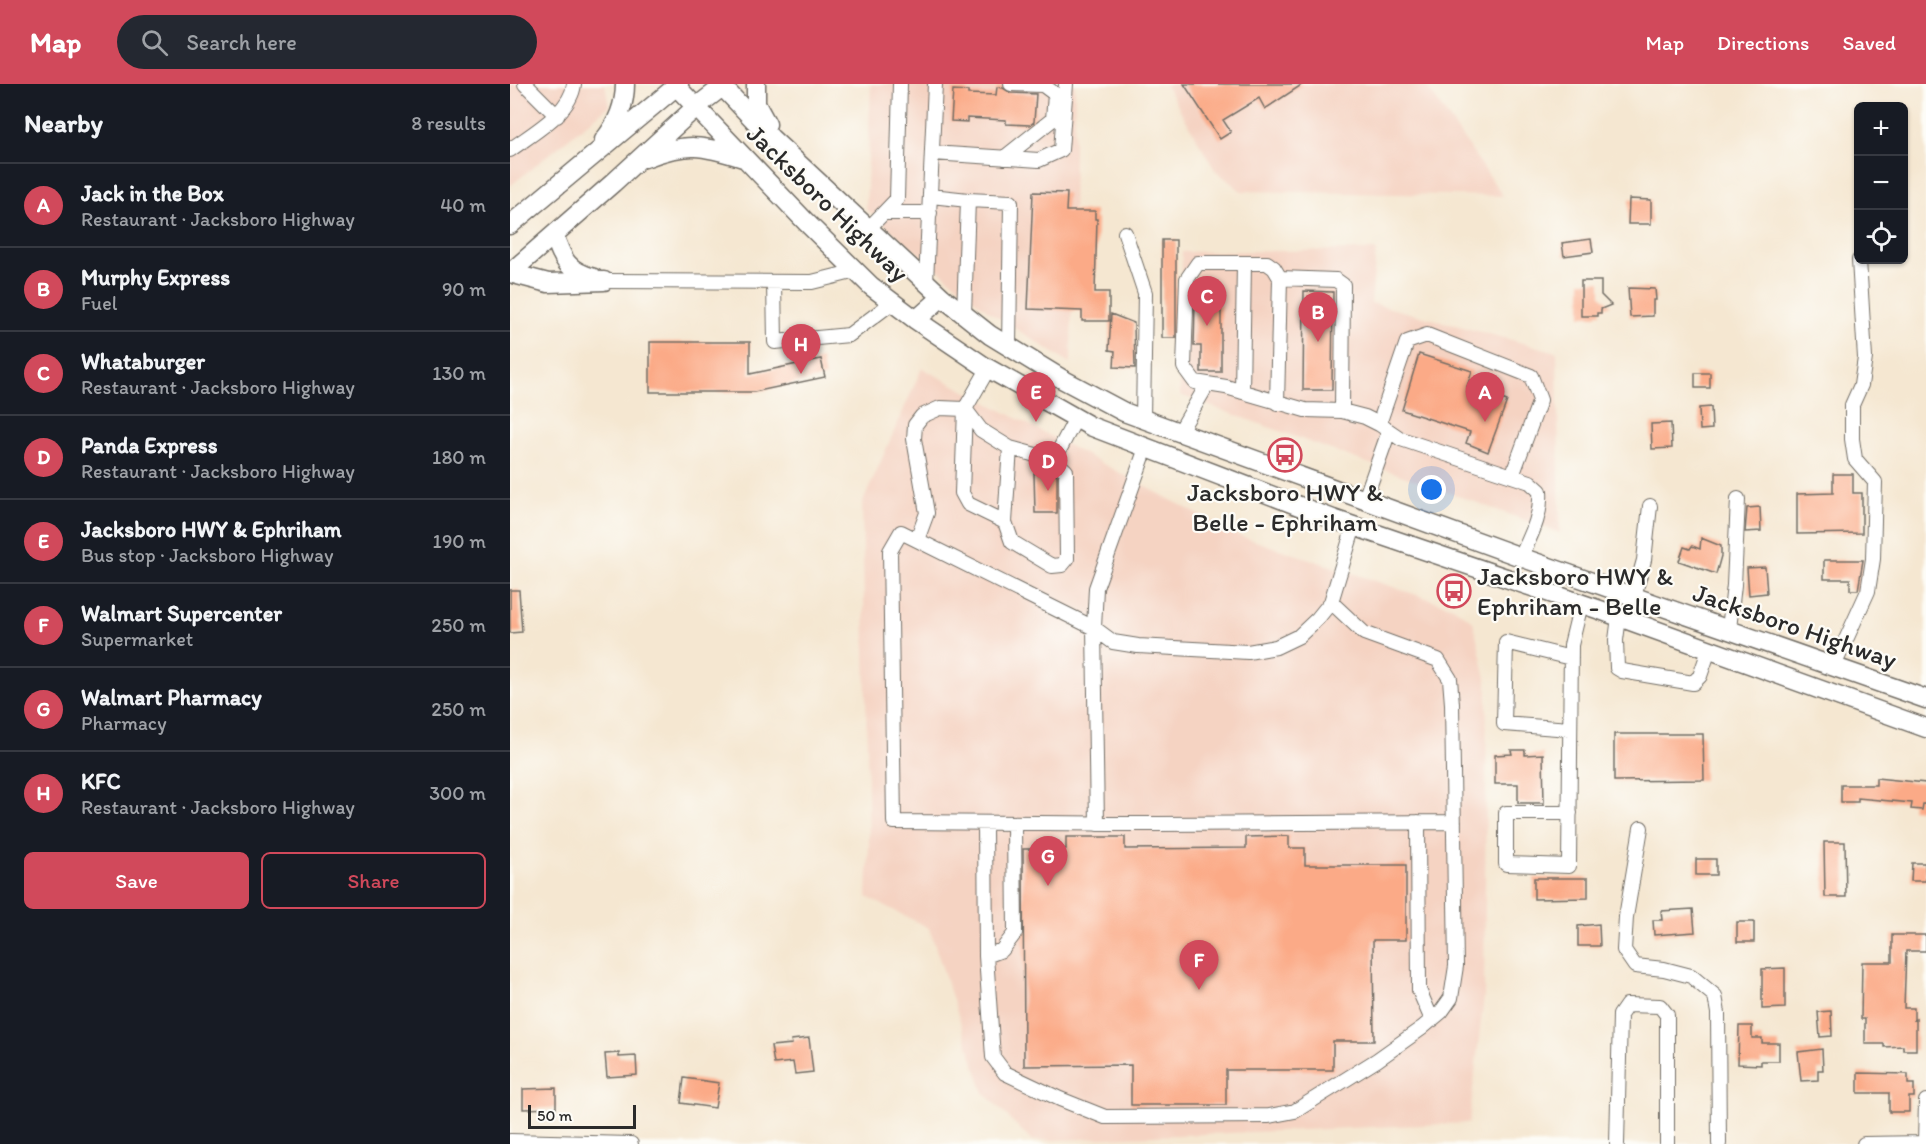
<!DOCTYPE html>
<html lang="en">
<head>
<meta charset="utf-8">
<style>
	:root { --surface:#171b24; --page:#242831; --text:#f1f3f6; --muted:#9ea1a6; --line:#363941; --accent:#d1495b }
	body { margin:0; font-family:Itim,sans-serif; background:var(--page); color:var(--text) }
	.controls { position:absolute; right:18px; top:18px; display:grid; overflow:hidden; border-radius:9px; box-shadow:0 2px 4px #0004 }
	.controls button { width:54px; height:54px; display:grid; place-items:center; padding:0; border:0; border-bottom:2px solid var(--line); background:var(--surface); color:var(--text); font:30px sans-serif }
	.scale { position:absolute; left:18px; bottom:15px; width:108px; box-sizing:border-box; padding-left:6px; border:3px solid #2b2b2b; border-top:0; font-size:16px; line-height:21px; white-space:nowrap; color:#2b2b2b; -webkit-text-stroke:4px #fdfcf7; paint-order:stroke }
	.you { position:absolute; left:922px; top:406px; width:21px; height:21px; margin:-15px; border:4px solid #fff; border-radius:50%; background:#1a73e8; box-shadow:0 0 0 9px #1a73e833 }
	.badge { display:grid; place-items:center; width:39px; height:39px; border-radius:50%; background:var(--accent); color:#fff; font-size:20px; font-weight:700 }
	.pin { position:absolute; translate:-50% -50px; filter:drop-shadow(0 2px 3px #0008) }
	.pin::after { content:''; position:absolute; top:32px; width:21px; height:18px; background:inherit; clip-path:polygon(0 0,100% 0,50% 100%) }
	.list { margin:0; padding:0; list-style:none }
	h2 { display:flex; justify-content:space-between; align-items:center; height:78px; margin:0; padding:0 24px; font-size:26px }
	h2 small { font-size:20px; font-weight:400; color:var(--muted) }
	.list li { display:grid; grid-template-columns:39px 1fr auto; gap:18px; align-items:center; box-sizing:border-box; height:84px; padding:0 24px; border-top:2px solid var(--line) }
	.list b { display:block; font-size:22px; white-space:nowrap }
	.list p { margin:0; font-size:20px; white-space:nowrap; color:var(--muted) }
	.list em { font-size:20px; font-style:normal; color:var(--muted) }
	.actions { display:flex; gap:12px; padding:18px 24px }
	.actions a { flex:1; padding:14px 0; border:2px solid var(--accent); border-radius:9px; text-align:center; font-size:21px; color:var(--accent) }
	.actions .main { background:var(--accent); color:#fff }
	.icon { flex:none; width:33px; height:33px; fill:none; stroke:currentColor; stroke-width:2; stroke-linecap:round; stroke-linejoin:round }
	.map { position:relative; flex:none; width:1416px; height:1060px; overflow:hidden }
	header { display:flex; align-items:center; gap:36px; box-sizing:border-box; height:84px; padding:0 30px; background:var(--accent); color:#fff }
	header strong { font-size:28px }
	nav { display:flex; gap:33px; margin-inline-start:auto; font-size:21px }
	.search { width:420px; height:54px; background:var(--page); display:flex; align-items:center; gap:15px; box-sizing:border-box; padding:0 21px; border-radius:33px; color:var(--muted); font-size:22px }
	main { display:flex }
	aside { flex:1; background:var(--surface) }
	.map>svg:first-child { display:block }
	.built { fill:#f5d3c2 }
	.building { fill:#fbaa87 }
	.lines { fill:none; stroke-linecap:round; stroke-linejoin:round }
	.minor-casing { stroke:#726d65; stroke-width:16 }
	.major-casing { stroke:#726d65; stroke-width:21 }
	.minor { stroke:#fff; stroke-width:14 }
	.major { stroke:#fff; stroke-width:18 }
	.labels { text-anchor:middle; stroke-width:4.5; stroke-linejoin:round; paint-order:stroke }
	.street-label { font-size:26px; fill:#2b2b2b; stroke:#fdfcf7 }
	.poi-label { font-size:26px; fill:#2b2b2b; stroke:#fdfcf7 }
</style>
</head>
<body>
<header>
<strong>Map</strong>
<div class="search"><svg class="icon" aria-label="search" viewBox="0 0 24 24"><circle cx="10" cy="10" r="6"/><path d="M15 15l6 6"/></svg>Search here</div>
<nav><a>Map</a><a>Directions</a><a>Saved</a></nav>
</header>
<main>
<aside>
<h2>Nearby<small>8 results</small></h2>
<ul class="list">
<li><span class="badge">A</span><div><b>Jack in the Box</b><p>Restaurant · Jacksboro Highway</p></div><em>40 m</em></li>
<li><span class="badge">B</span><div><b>Murphy Express</b><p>Fuel</p></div><em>90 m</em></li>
<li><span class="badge">C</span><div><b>Whataburger</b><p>Restaurant · Jacksboro Highway</p></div><em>130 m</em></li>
<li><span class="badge">D</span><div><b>Panda Express</b><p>Restaurant · Jacksboro Highway</p></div><em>180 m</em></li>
<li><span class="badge">E</span><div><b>Jacksboro HWY &amp; Ephriham</b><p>Bus stop · Jacksboro Highway</p></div><em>190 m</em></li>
<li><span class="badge">F</span><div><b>Walmart Supercenter</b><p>Supermarket</p></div><em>250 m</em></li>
<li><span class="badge">G</span><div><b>Walmart Pharmacy</b><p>Pharmacy</p></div><em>250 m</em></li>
<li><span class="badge">H</span><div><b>KFC</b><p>Restaurant · Jacksboro Highway</p></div><em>300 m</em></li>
</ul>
<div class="actions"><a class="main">Save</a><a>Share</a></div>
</aside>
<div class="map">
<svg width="1416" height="1060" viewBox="0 0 1416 1060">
	<rect width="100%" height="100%" fill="#fdfcf7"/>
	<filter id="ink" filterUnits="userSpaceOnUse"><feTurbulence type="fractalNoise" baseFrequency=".0167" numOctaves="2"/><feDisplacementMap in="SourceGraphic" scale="12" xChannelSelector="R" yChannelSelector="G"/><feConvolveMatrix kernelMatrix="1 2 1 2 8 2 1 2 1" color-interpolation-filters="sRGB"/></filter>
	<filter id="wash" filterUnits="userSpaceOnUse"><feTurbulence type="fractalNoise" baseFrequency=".008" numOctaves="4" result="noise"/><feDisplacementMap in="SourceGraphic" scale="24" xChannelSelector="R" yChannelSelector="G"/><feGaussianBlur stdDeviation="1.35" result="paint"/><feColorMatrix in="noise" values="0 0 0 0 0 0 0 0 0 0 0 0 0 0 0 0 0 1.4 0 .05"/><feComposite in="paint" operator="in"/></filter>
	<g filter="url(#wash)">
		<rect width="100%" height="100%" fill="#f5e7d1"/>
		<path class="built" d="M 0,0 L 95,0 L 99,22 L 0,102 Z
			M 361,0 L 565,0 L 561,280 L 478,227 L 356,125 Z
			M 655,0 L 915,0 L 993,112 L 731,107 L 705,86 Z
			M 866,166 L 861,219 L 1047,268 L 1050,449 L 670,311 L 672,168 Z
			M 412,284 L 727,451 L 943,523 L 963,537 L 977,599 L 974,912 L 959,1039 L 522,1057 L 474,1009 L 419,844 L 357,813 L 359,762 L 352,420 Z"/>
		<g id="blocks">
			<path class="building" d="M 674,0 L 793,0 L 755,25 L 749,14 L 713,36 L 721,48 L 710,55 Z
				M 487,3 L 493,4 L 501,9 L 526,10 L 524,38 L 520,41 L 496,40 L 496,36 L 457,34 L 457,38 L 441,37 L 443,6 L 458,7 L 458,10 L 486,11 Z
				M 523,108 L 557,109 L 556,127 L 585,127 L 585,135 L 587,135 L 585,208 L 599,208 L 599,237 L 572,237 L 572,227 L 518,225 Z
				M 1119,115 L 1141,116 L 1141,140 L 1118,140 Z
				M 1081,155 L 1083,168 L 1054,172 L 1052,159 Z
				M 652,156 L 666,156 L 666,254 L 652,254 Z
				M 1071,197 L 1091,197 L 1091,211 L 1101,221 L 1091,225 L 1091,229 L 1087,229 L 1087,232 L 1071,232 Z
				M 1118,204 L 1145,205 L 1146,216 L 1143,216 L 1143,232 L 1120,233 Z
				M 794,207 L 823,208 L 822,306 L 793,306 Z
				M 685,222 L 711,222 L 711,288 L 691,288 L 691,262 L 684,262 Z
				M 601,230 L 624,239 L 625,284 L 604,283 L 605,267 L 599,266 Z
				M 140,258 L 240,258 L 240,290 L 311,275 L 315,293 L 244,308 L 140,308 Z
				M 909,270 L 962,287 L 957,303 L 997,317 L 978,368 L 956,359 L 960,348 L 892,326 Z
				M 1185,289 L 1200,289 L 1200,304 L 1185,304 Z
				M 1201,323 L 1202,345 L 1190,346 L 1189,324 Z
				M 1161,339 L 1162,364 L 1142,365 L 1141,340 Z
				M 524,389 L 544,389 L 547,391 L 547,429 L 525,429 Z
				M 1323,390 L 1343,390 L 1343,409 L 1352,409 L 1352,449 L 1287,450 L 1287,410 L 1323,409 Z
				M 1250,423 L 1251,447 L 1235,448 L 1237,424 Z
				M 1191,454 L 1211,462 L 1211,472 L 1206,490 L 1169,477 L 1174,463 L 1180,465 L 1182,462 L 1190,465 Z
				M 1314,476 L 1353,476 L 1348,506 L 1340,506 L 1340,495 L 1314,495 Z
				M 1255,483 L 1257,509 L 1239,511 L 1237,484 Z
				M 0,506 L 9,506 L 12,548 L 0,549 Z
				M 1104,650 L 1193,650 L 1194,696 L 1104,697 Z
				M 1001,666 L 1015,666 L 1015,671 L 1033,670 L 1034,719 L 1008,719 L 1008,700 L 985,700 L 985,671 L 1002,670 Z
				M 1366,694 L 1416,699 L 1416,720 L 1413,720 L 1412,726 L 1401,725 L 1402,719 L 1348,714 L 1348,718 L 1331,718 L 1331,701 L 1366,701 Z
				M 779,752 L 779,764 L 795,764 L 795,781 L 896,781 L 896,856 L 863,856 L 864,957 L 823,957 L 823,986 L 716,986 L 716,1021 L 621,1021 L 621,981 L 514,982 L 513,765 L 556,765 L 556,753 L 615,753 L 615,765 L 736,764 L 736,753 Z
				M 1314,758 L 1335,758 L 1336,813 L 1315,813 Z
				M 1186,775 L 1206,775 L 1206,791 L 1186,791 Z
				M 1402,779 L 1415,779 L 1416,797 L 1401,797 Z
				M 1024,794 L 1078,794 L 1078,814 L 1024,815 Z
				M 1183,825 L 1185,848 L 1144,851 L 1143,836 L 1152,836 L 1151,827 Z
				M 1227,838 L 1244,838 L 1244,858 L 1227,858 Z
				M 1089,840 L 1090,862 L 1068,862 L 1068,842 Z
				M 1382,851 L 1416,851 L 1416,867 L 1396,867 L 1394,924 L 1404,924 L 1404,936 L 1406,935 L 1406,966 L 1393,966 L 1393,962 L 1374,963 L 1374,960 L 1355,960 L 1355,935 L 1351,935 L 1352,878 L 1382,878 Z
				M 1275,884 L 1275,924 L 1252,925 L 1252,885 Z
				M 1321,927 L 1322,952 L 1310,953 L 1308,928 Z
				M 1229,942 L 1242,942 L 1242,954 L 1252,954 L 1252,959 L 1269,959 L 1269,977 L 1251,977 L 1251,981 L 1228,980 Z
				M 299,954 L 303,988 L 285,990 L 283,978 L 264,980 L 261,962 L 282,960 L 281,956 Z
				M 1312,965 L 1313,986 L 1308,986 L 1308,996 L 1291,997 L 1288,968 Z
				M 109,969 L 109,973 L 126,972 L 127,991 L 97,993 L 95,970 Z
				M 1348,989 L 1398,990 L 1398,1000 L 1404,1000 L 1404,1013 L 1399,1013 L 1399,1028 L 1379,1028 L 1379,1009 L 1348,1009 Z
				M 174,994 L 209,999 L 205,1024 L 171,1019 Z
				M 46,1004 L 46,1024 L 13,1025 L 13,1005 Z"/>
		</g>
	</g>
	<g filter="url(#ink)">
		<use href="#blocks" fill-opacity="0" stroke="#726d65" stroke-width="1.5"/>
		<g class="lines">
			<defs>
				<path id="minor" d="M 15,0 L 47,32
					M 0,66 C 21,50 61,29 64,0
					M 422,69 L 529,76 L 551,66 L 556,0
					M 494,74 L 543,35 L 545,10 L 533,1 L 501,0
					M 421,112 L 458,116
					M 374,129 L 420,129
					M 359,144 L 387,115 L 390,0
					M 615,149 L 635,209 L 633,335
					M 94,197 L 302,198 L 346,187
					M 264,198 L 265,258 L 339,251 L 383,218
					M 416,198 L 425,0
					M 454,230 L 458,116 L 501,118 L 499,263
					M 732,308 L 734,179
					M 767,319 L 770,194
					M 455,325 L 471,346 L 500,364 L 544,376 L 556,387 L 557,475 L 552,481 L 542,482 L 502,458 L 495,438 L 458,420 L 452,409 L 455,325 L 478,285
					M 832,327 L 833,201 L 826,196 L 770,194 L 764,184 L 757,179 L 688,179 L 677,195 L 674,283 L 685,298 L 716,303 L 795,326 L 832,327 L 855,333 L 869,340 L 891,355 L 1020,398 L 1030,407 C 1032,431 1021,451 1011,473
					M 869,340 L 897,258 L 917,251 L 1021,292 L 1030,316 L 1002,392
					M 669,349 L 697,301
					M 544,376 L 566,334
					M 855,415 L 879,347
					M 495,438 L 500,364
					M 844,442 L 821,518 L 808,534 L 789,552 L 766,563 L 738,568 L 628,562 L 603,558 L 584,544 L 391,448 L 380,467 L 384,738 L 647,740 L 944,738
					M 407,456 L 417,429 L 404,355 L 405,341 L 412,332 L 430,324 L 455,325
					M 1124,512 L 1134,476 L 1140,422
					M 1109,533 L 1106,556 L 1107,584 L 1112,587 L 1183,599 L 1190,592 L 1199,566
					M 1219,545 L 1224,501 L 1228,415
					M 1324,582 L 1358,507 L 1363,475 L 1365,398 L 1345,375 L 1342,355 L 1342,321 L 1351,301 L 1355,274 L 1349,176
					M 1060,645 L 994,640 L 996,558 L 1061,574
					M 1060,729 L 996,729 L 996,780 L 1059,782 L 1061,561 L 1071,520
					M 908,738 L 909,906 L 922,936
					M 475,739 L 476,872 L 483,973 L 495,989 L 550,1015 L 595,1033 L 759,1032 L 785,1027 L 867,976 L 912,944 L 931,928 L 941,914 L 946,882 L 942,620 L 940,595 L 928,576 L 854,549 L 821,518
					M 587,740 L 584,544 L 586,504 L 636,364
					M 1131,744 L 1116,833 L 1114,866 L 1125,882 L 1154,885 L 1181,892 L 1205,912 L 1208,929 L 1209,1060
					M 476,872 L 492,866 L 505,849 L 504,739
					M 0,1057 L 121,1060
					M 1415,1059 L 1416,1017
					M 1107,1060 L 1110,931 L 1117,921 L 1150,922 L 1157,931 L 1157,1060
					M 1354,1060 L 1416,1059"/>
				<path id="major" d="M 164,0 L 296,138 L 361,202 L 406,236 L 474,282 L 580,342 L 823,435 L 1090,526 L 1416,644
					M 210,0 L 261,54 L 432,213 L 480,251 L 552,295 L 614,328 L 1019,476 L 1416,615
					M 246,0 L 246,20 L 257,40
					M 94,56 C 107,40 115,21 115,0
					M 135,74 C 177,58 192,61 233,74
					M 0,141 L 169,0
					M 44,151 C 53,176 57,187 84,194
					M 0,189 L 103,99 L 186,23 L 216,0
					M 0,189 L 38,199 L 94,197
					M 406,236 L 432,213"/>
			</defs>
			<use href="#minor" class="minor-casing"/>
			<use href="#major" class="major-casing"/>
			<use href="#minor" class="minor"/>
			<use href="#major" class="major"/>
		</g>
	</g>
	<defs>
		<symbol id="bus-ring" viewBox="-11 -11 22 22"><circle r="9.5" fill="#fdfcf7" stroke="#d1495b" stroke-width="1.5"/><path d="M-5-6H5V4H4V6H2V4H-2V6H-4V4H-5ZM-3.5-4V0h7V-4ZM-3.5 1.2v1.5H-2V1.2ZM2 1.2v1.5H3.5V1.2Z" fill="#d1495b"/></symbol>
	</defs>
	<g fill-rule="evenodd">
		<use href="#bus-ring" x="756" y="352" width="38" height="38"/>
		<use href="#bus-ring" x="925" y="488" width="38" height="38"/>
	</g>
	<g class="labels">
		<g class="street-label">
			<text transform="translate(318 119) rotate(44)" y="9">Jacksboro Highway</text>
			<text transform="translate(1285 542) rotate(19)" y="9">Jacksboro Highway</text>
		</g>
		<g class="poi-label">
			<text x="775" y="417">Jacksboro HWY &amp;<tspan x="775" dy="30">Belle - Ephriham</tspan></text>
			<text x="967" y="501" text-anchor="start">Jacksboro HWY &amp;<tspan x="967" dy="30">Ephriham - Belle</tspan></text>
		</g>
	</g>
</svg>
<div class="controls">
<button>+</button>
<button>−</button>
<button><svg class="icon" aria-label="locate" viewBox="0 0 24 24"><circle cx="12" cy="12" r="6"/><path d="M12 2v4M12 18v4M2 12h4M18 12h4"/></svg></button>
</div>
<div class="scale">50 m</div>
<div class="you"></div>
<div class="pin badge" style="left:975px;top:338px">A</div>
<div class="pin badge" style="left:808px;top:258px">B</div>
<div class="pin badge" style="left:697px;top:242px">C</div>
<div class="pin badge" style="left:538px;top:407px">D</div>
<div class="pin badge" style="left:526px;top:338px">E</div>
<div class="pin badge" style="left:689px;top:906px">F</div>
<div class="pin badge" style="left:538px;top:802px">G</div>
<div class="pin badge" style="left:291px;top:290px">H</div>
</div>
</main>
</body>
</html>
